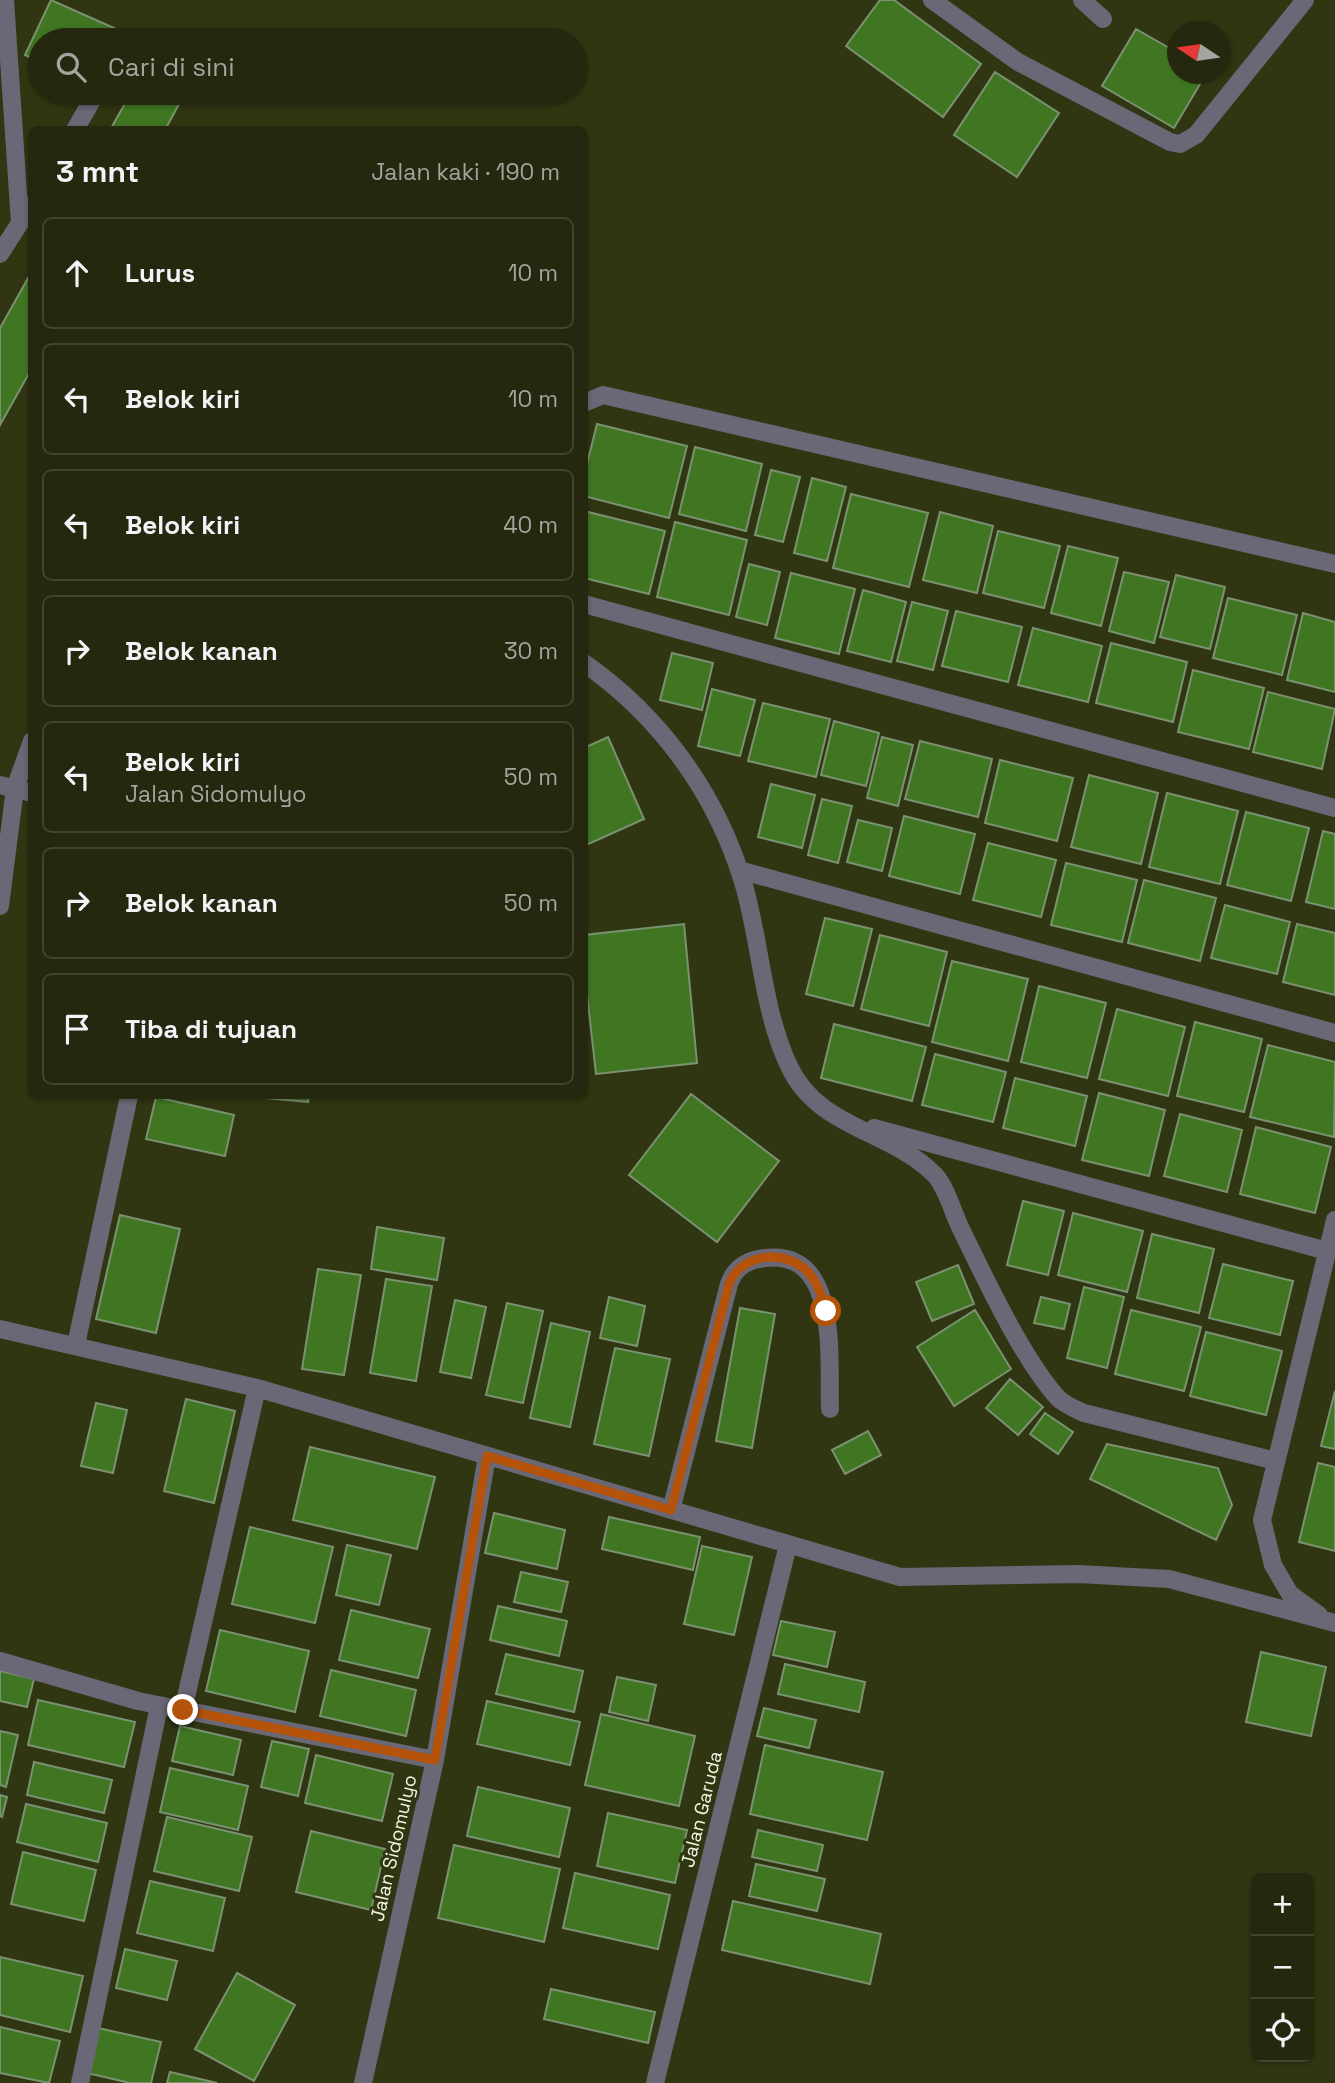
<!DOCTYPE html>
<html lang="id">
<head>
<meta charset="utf-8">
<style>
	:root { --surface:#25280e; --page:#31341c; --text:#f1f3f6; --muted:#a3a69e; --line:#42442e }
	body { margin:0; font-family:"Space Grotesk",sans-serif; background:var(--page); color:var(--text) }
	.controls { position:absolute; right:21px; bottom:21px; display:grid; overflow:hidden; border-radius:10px; box-shadow:0 2px 5px #0004 }
	.controls button { width:63px; height:63px; display:grid; place-items:center; padding:0; border:0; border-bottom:2px solid var(--line); background:var(--surface); color:var(--text); font:35px sans-serif }
	.compass { position:absolute; left:1167px; top:21px; width:63px; height:63px; border-radius:50%; background:var(--surface); box-shadow:0 2px 5px #0004; rotate:283deg }
	.stop { position:absolute; width:21px; height:21px; margin:-16px; border:5px solid #b45309; border-radius:50%; background:#fff }
	.stop.end { background:#b45309; border-color:#fff; box-shadow:0 2px 7px #0008 }
	.list { margin:0; padding:0; list-style:none }
	h2 { display:flex; justify-content:space-between; align-items:center; height:91px; margin:0; padding:0 28px; font-size:30px }
	h2 small { font-size:23px; font-weight:400; color:var(--muted) }
	.list li { display:grid; grid-template-columns:46px 1fr auto; gap:21px; align-items:center; box-sizing:border-box; height:112px; margin:0 14px 14px; padding:0 14px; border:2px solid var(--line); border-radius:10px }
	.list b { display:block; font-size:26px; white-space:nowrap }
	.list p { margin:0; font-size:23px; white-space:nowrap; color:var(--muted) }
	.list em { font-size:23px; font-style:normal; color:var(--muted) }
	.icon { flex:none; width:38px; height:38px; fill:none; stroke:currentColor; stroke-width:2; stroke-linecap:round; stroke-linejoin:round }
	.map { position:relative; flex:none; width:1335px; height:2083px; overflow:hidden }
	.search { position:absolute; background:var(--surface); box-shadow:0 2px 5px #0004; left:28px; top:28px; width:560px; height:77px; display:flex; align-items:center; gap:18px; box-sizing:border-box; padding:0 24px; border-radius:38px; color:var(--muted); font-size:26px }
	.panel { position:absolute; background:var(--surface); box-shadow:0 2px 5px #0004; left:28px; top:126px; width:560px; height:973px; border-radius:10px }
	.map>svg:first-child { display:block }
	.building { fill:#407622; stroke:#7a9271; stroke-width:2 }
	.lines { fill:none; stroke-linecap:round; stroke-linejoin:round }
	.minor { stroke:#6a6776; stroke-width:18 }
	.route { stroke:#b45309; stroke-width:9 }
	.labels { text-anchor:middle; stroke-width:6; stroke-linejoin:round; paint-order:stroke }
	.street-label { font-size:19px; fill:#f1f6e1; stroke:#313612 }
</style>
</head>
<body>
<div class="map">
<svg width="1335" height="2083" viewBox="0 0 1335 2083">
	<rect width="100%" height="100%" fill="#313612"/>
	<path class="building" d="M 51,0 L 114,28 L 108,40 L 40,40 L 40,62 L 25,55 Z
		M 880,0 L 894,0 L 981,64 L 943,117 L 846,46 Z
		M 1136,29 L 1178,53 L 1178,74 L 1206,74 L 1174,128 L 1102,86 Z
		M 995,72 L 1059,113 L 1017,177 L 954,135 Z
		M 131,93 L 185,93 L 165,130 L 110,130 Z
		M 32,271 L 32,368 L 0,425 L 0,328 Z
		M 597,424 L 687,446 L 669,518 L 584,496 L 584,476 Z
		M 695,447 L 762,464 L 746,531 L 679,514 Z
		M 771,470 L 800,477 L 783,542 L 755,535 Z
		M 812,478 L 846,487 L 827,561 L 794,553 Z
		M 851,494 L 928,513 L 909,587 L 833,568 Z
		M 584,511 L 665,531 L 649,594 L 584,578 Z
		M 940,512 L 993,526 L 977,593 L 923,580 Z
		M 675,522 L 747,540 L 729,615 L 657,597 Z
		M 998,531 L 1060,546 L 1044,608 L 983,593 Z
		M 1068,546 L 1118,558 L 1101,626 L 1051,613 Z
		M 749,564 L 780,572 L 767,625 L 736,617 Z
		M 1124,572 L 1169,582 L 1154,643 L 1109,631 Z
		M 791,573 L 855,589 L 839,654 L 775,638 Z
		M 1176,575 L 1225,587 L 1210,649 L 1160,637 Z
		M 863,590 L 906,602 L 891,662 L 847,651 Z
		M 1228,598 L 1297,615 L 1282,675 L 1213,658 Z
		M 912,602 L 948,611 L 933,670 L 897,661 Z
		M 956,611 L 1022,627 L 1008,682 L 942,666 Z
		M 1303,613 L 1335,622 L 1335,692 L 1287,680 Z
		M 1033,628 L 1102,646 L 1088,702 L 1018,685 Z
		M 1111,643 L 1187,662 L 1173,722 L 1096,703 Z
		M 672,653 L 713,663 L 702,710 L 660,700 Z
		M 1193,670 L 1264,688 L 1249,749 L 1178,732 Z
		M 712,689 L 755,700 L 740,756 L 698,746 Z
		M 1268,692 L 1335,709 L 1322,769 L 1253,752 Z
		M 763,703 L 830,719 L 816,777 L 748,761 Z
		M 834,721 L 879,733 L 866,786 L 821,775 Z
		M 608,737 L 644,819 L 584,846 L 584,748 Z
		M 882,737 L 913,745 L 898,806 L 867,798 Z
		M 920,741 L 992,759 L 978,817 L 905,799 Z
		M 1000,760 L 1073,778 L 1057,841 L 985,823 Z
		M 1089,775 L 1158,793 L 1141,864 L 1071,847 Z
		M 771,784 L 815,795 L 802,848 L 758,837 Z
		M 1167,793 L 1238,811 L 1220,884 L 1149,867 Z
		M 822,799 L 852,806 L 838,863 L 808,855 Z
		M 1246,812 L 1309,828 L 1291,901 L 1227,885 Z
		M 904,816 L 975,834 L 960,894 L 889,876 Z
		M 858,820 L 892,828 L 882,871 L 847,862 Z
		M 1323,831 L 1335,834 L 1335,909 L 1306,902 Z
		M 988,843 L 1056,860 L 1041,917 L 973,900 Z
		M 1066,863 L 1137,880 L 1122,942 L 1051,925 Z
		M 1144,880 L 1216,898 L 1200,961 L 1128,943 Z
		M 1225,905 L 1290,922 L 1277,974 L 1211,958 Z
		M 825,918 L 872,929 L 853,1006 L 806,994 Z
		M 684,924 L 697,1063 L 596,1074 L 584,967 L 584,935 Z
		M 1297,924 L 1335,933 L 1335,995 L 1283,982 Z
		M 880,935 L 947,952 L 929,1026 L 861,1009 Z
		M 952,961 L 1028,979 L 1008,1061 L 932,1042 Z
		M 1039,986 L 1106,1003 L 1087,1078 L 1021,1062 Z
		M 1117,1009 L 1185,1027 L 1168,1096 L 1099,1079 Z
		M 1195,1022 L 1262,1039 L 1244,1112 L 1177,1096 Z
		M 834,1024 L 926,1047 L 912,1101 L 821,1078 Z
		M 1268,1045 L 1335,1062 L 1334,1137 L 1250,1117 Z
		M 935,1054 L 1006,1072 L 993,1122 L 922,1105 Z
		M 1015,1078 L 1087,1096 L 1075,1146 L 1003,1128 Z
		M 1099,1093 L 1165,1110 L 1149,1176 L 1082,1160 Z
		M 691,1094 L 779,1161 L 717,1242 L 629,1175 Z
		M 265,1096 L 309,1096 L 308,1102 L 265,1098 Z
		M 156,1097 L 234,1115 L 225,1156 L 146,1139 Z
		M 1180,1114 L 1242,1130 L 1227,1192 L 1164,1176 Z
		M 1256,1127 L 1331,1147 L 1315,1213 L 1240,1194 Z
		M 1023,1201 L 1064,1211 L 1048,1275 L 1007,1265 Z
		M 1073,1213 L 1143,1231 L 1127,1292 L 1058,1275 Z
		M 120,1215 L 180,1229 L 156,1333 L 96,1319 Z
		M 377,1227 L 444,1238 L 437,1280 L 371,1269 Z
		M 1152,1234 L 1214,1249 L 1199,1313 L 1137,1298 Z
		M 1223,1264 L 1293,1281 L 1280,1335 L 1209,1318 Z
		M 958,1265 L 974,1304 L 932,1321 L 916,1282 Z
		M 318,1269 L 361,1275 L 344,1375 L 302,1369 Z
		M 386,1279 L 432,1286 L 416,1381 L 370,1373 Z
		M 1084,1287 L 1124,1297 L 1107,1368 L 1067,1358 Z
		M 609,1297 L 645,1306 L 637,1346 L 600,1338 Z
		M 1041,1297 L 1070,1304 L 1064,1329 L 1034,1323 Z
		M 455,1300 L 486,1307 L 471,1378 L 440,1372 Z
		M 507,1303 L 543,1311 L 523,1403 L 486,1395 Z
		M 740,1308 L 775,1314 L 752,1448 L 716,1441 Z
		M 975,1310 L 1011,1369 L 954,1406 L 917,1347 Z
		M 1131,1310 L 1201,1327 L 1184,1391 L 1115,1374 Z
		M 551,1323 L 590,1332 L 570,1427 L 530,1418 Z
		M 1206,1332 L 1282,1351 L 1266,1415 L 1190,1396 Z
		M 615,1348 L 670,1359 L 649,1456 L 594,1444 Z
		M 1010,1379 L 1043,1407 L 1018,1435 L 986,1408 Z
		M 1335,1391 L 1335,1449 L 1321,1446 Z
		M 186,1399 L 235,1411 L 214,1503 L 164,1491 Z
		M 96,1403 L 127,1410 L 113,1473 L 81,1466 Z
		M 1045,1413 L 1073,1432 L 1058,1454 L 1030,1434 Z
		M 868,1431 L 881,1455 L 845,1474 L 832,1450 Z
		M 1107,1444 L 1218,1468 L 1232,1505 L 1216,1540 L 1090,1479 Z
		M 310,1447 L 435,1477 L 417,1549 L 293,1520 Z
		M 1318,1463 L 1335,1467 L 1335,1551 L 1299,1542 Z
		M 494,1513 L 565,1530 L 557,1569 L 485,1553 Z
		M 609,1517 L 700,1537 L 693,1570 L 602,1549 Z
		M 250,1527 L 333,1547 L 315,1623 L 232,1604 Z
		M 347,1545 L 391,1555 L 379,1605 L 336,1595 Z
		M 702,1546 L 752,1557 L 734,1635 L 684,1624 Z
		M 521,1572 L 568,1582 L 561,1612 L 514,1602 Z
		M 498,1606 L 567,1621 L 559,1656 L 490,1640 Z
		M 351,1610 L 430,1629 L 418,1678 L 339,1660 Z
		M 781,1621 L 835,1632 L 827,1667 L 773,1655 Z
		M 220,1630 L 309,1651 L 295,1712 L 206,1691 Z
		M 1261,1652 L 1326,1667 L 1311,1736 L 1246,1722 Z
		M 506,1654 L 583,1671 L 574,1712 L 496,1694 Z
		M 785,1664 L 865,1682 L 859,1712 L 778,1694 Z
		M 331,1670 L 416,1690 L 406,1736 L 320,1716 Z
		M 0,1671 L 34,1679 L 27,1707 L 0,1701 Z
		M 617,1677 L 656,1685 L 648,1721 L 609,1712 Z
		M 38,1700 L 135,1722 L 124,1767 L 28,1745 Z
		M 487,1701 L 580,1722 L 570,1765 L 477,1744 Z
		M 764,1708 L 816,1720 L 809,1748 L 757,1736 Z
		M 601,1714 L 695,1736 L 679,1806 L 585,1785 Z
		M 180,1726 L 241,1740 L 233,1775 L 172,1761 Z
		M 0,1731 L 18,1735 L 6,1787 L 0,1785 Z
		M 272,1741 L 309,1749 L 298,1796 L 261,1787 Z
		M 765,1745 L 883,1772 L 867,1840 L 750,1814 Z
		M 316,1755 L 393,1774 L 382,1821 L 305,1803 Z
		M 34,1762 L 112,1780 L 104,1813 L 27,1795 Z
		M 170,1768 L 248,1786 L 238,1830 L 160,1812 Z
		M 478,1787 L 570,1808 L 559,1857 L 467,1836 Z
		M 0,1795 L 7,1797 L 2,1817 L 0,1816 Z
		M 26,1804 L 107,1823 L 98,1862 L 17,1842 Z
		M 608,1813 L 687,1830 L 675,1883 L 597,1866 Z
		M 167,1817 L 252,1837 L 239,1891 L 154,1871 Z
		M 758,1830 L 823,1845 L 817,1871 L 752,1857 Z
		M 311,1831 L 385,1849 L 371,1910 L 296,1892 Z
		M 454,1845 L 560,1869 L 544,1942 L 438,1918 Z
		M 23,1852 L 96,1870 L 84,1921 L 11,1904 Z
		M 756,1864 L 825,1879 L 817,1911 L 749,1896 Z
		M 575,1873 L 670,1895 L 658,1949 L 563,1928 Z
		M 150,1881 L 225,1898 L 213,1951 L 137,1933 Z
		M 733,1901 L 881,1934 L 870,1984 L 722,1950 Z
		M 125,1949 L 177,1961 L 167,2000 L 116,1988 Z
		M 0,1957 L 83,1976 L 70,2032 L 0,2015 Z
		M 237,1973 L 295,2005 L 254,2081 L 195,2049 Z
		M 551,1989 L 655,2012 L 648,2043 L 544,2019 Z
		M 0,2027 L 60,2041 L 49,2083 L 0,2073 Z
		M 98,2028 L 161,2042 L 151,2083 L 130,2083 L 87,2073 Z
		M 170,2072 L 217,2083 L 167,2083 Z"/>
	<g class="lines">
		<path class="minor" d="M 5,0 L 20,223
			M 932,0 L 1018,62 L 1170,142 L 1180,144 L 1196,135 L 1305,0
			M 1082,0 L 1103,19
			M 75,130 L 96,93
			M 0,254 L 32,204
			M 584,403 L 603,395 L 1335,564
			M 584,604 L 1335,808
			M 584,663 C 660,716 716,793 743,882 C 761,942 762,1009 789,1066 C 818,1129 891,1130 935,1175 C 946,1187 953,1212 960,1227 C 984,1276 1022,1358 1057,1397 C 1063,1404 1075,1409 1084,1413 L 1276,1461
			M 0,785 L 32,793
			M 739,870 L 1335,1033
			M 0,906 L 15,788 L 32,741
			M 874,1128 L 1327,1251
			M 0,1329 L 257,1388 L 900,1577 L 1079,1574 L 1169,1579 L 1335,1623
			M 76,1345 L 129,1096
			M 671,1510 L 729,1284 C 735,1267 747,1260 765,1258 C 841,1249 828,1361 830,1409
			M 1319,1615 L 1290,1594 L 1273,1565 L 1262,1520 L 1335,1220
			M 0,1661 L 138,1701 L 435,1760
			M 183,1710 L 257,1388
			M 80,2083 L 159,1706
			M 363,2083 L 435,1760 L 487,1456
			M 655,2083 L 788,1545"/>
	</g>
	<g class="lines">
		<path class="route" d="M 183,1710 L 435,1760 L 487,1456 L 671,1510 L 729,1284 C 741,1253 784,1249 807,1271 C 818,1282 822,1297 826,1311"/>
	</g>
	<g class="labels">
		<g class="street-label">
			<text transform="translate(701 1809) rotate(-76)" y="7">Jalan Garuda</text>
			<text transform="translate(393 1848) rotate(-77)" y="7">Jalan Sidomulyo</text>
		</g>
	</g>
</svg>
<div class="controls">
<button>+</button>
<button>−</button>
<button><svg class="icon" aria-label="locate" viewBox="0 0 24 24"><circle cx="12" cy="12" r="6"/><path d="M12 2v4M12 18v4M2 12h4M18 12h4"/></svg></button>
</div>
<svg class="compass" viewBox="-18 -18 36 36"><path d="M0-13l5 13h-10z" fill="#e53935"/><path d="M0 13l5-13h-10z" fill="#a3a69e"/></svg>
<div class="stop" style="left:826px;top:1311px"></div>
<div class="stop end" style="left:183px;top:1710px"></div>
<div class="search"><svg class="icon" aria-label="search" viewBox="0 0 24 24"><circle cx="10" cy="10" r="6"/><path d="M15 15l6 6"/></svg>Cari di sini</div>
<section class="panel">
<h2>3 mnt<small>Jalan kaki · 190 m</small></h2>
<ul class="list">
<li><svg class="icon" aria-label="ahead" viewBox="0 0 24 24"><path d="M12 20V5M6 11l6-6 6 6"/></svg><div><b>Lurus</b></div><em>10 m</em></li>
<li><svg class="icon" aria-label="left" viewBox="0 0 24 24"><path d="M17 20v-9H6M10 6l-5 5 5 5"/></svg><div><b>Belok kiri</b></div><em>10 m</em></li>
<li><svg class="icon" aria-label="left" viewBox="0 0 24 24"><path d="M17 20v-9H6M10 6l-5 5 5 5"/></svg><div><b>Belok kiri</b></div><em>40 m</em></li>
<li><svg class="icon" aria-label="right" viewBox="0 0 24 24"><path d="M7 20v-9h11M14 6l5 5-5 5"/></svg><div><b>Belok kanan</b></div><em>30 m</em></li>
<li><svg class="icon" aria-label="left" viewBox="0 0 24 24"><path d="M17 20v-9H6M10 6l-5 5 5 5"/></svg><div><b>Belok kiri</b><p>Jalan Sidomulyo</p></div><em>50 m</em></li>
<li><svg class="icon" aria-label="right" viewBox="0 0 24 24"><path d="M7 20v-9h11M14 6l5 5-5 5"/></svg><div><b>Belok kanan</b></div><em>50 m</em></li>
<li><svg class="icon" aria-label="arrive" viewBox="0 0 24 24"><path d="M6 21V4h12l-3 4 3 4H6"/></svg><div><b>Tiba di tujuan</b></div></li>
</ul>
</section>
</div>
</body>
</html>
